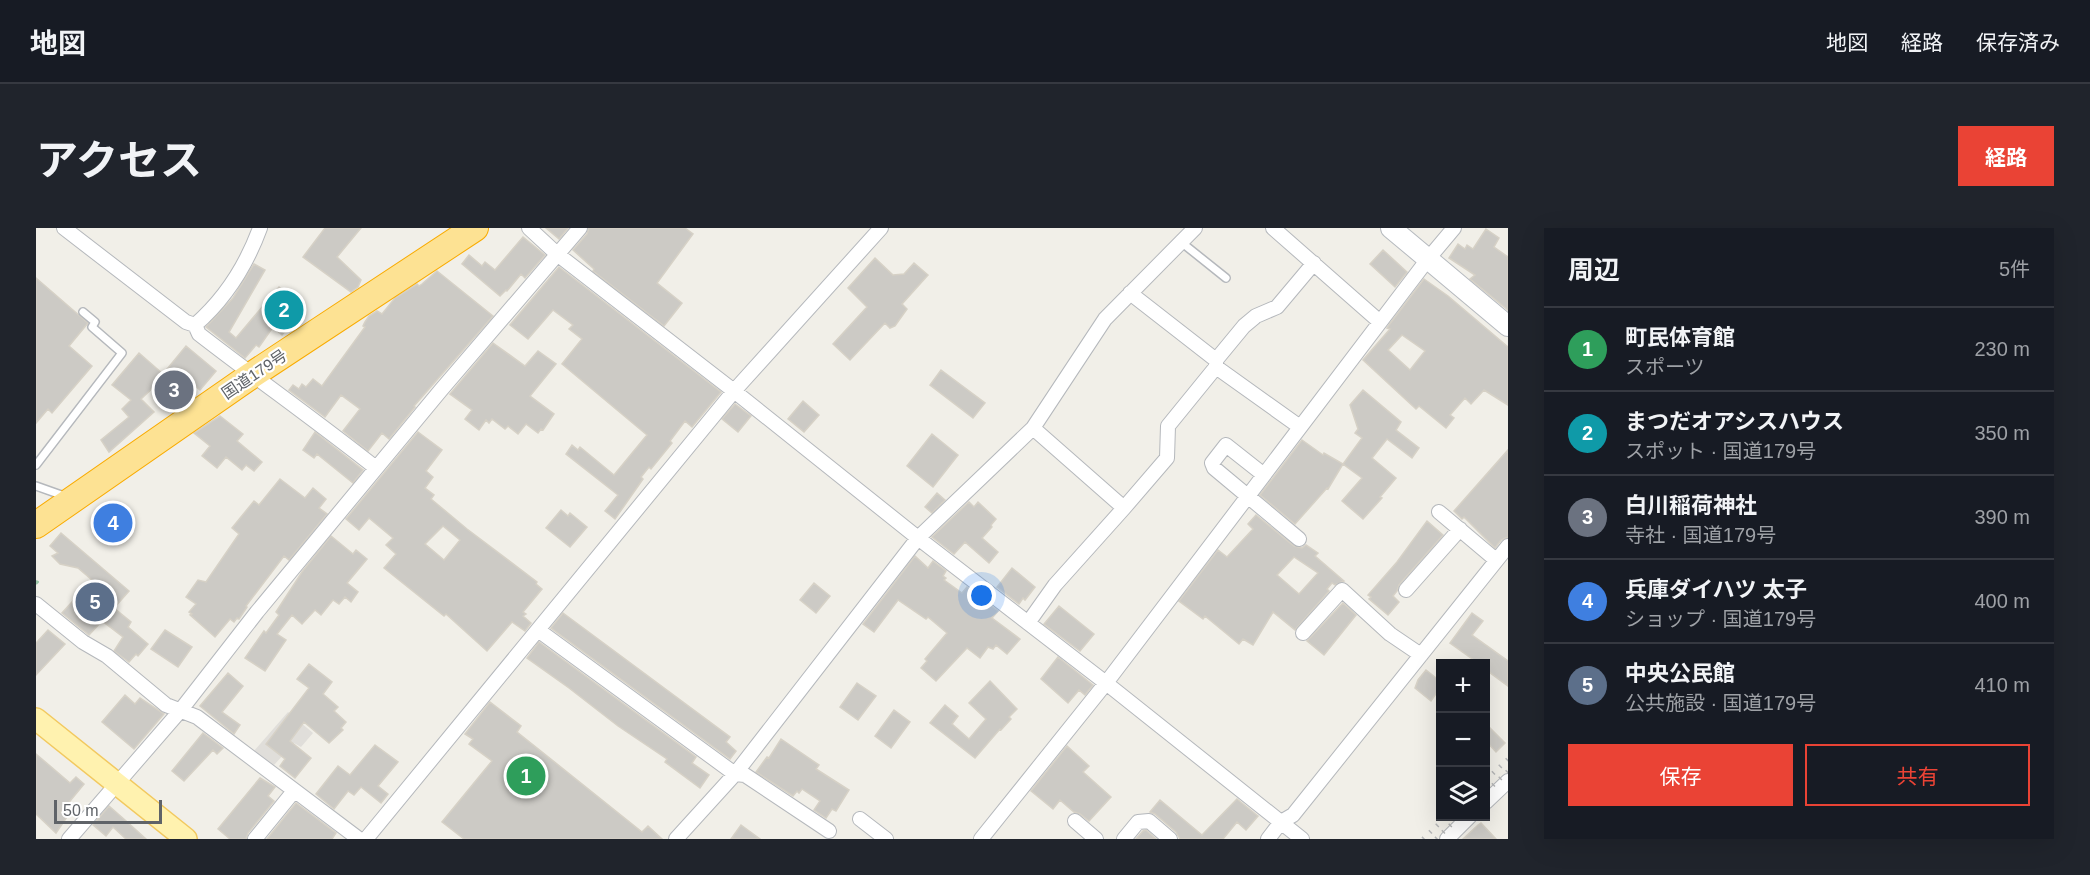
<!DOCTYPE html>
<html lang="ja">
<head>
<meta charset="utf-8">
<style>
	:root { --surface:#171b24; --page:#20242c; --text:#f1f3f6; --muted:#9ea1a6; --line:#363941; --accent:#ea4335 }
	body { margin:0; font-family:Helvetica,"Noto Sans JP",sans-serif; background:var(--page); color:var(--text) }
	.controls { position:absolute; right:18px; bottom:18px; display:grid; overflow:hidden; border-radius:0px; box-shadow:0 6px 24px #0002 }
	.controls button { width:54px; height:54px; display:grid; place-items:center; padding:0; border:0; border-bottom:2px solid var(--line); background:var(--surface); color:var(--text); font:30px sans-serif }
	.scale { position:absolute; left:18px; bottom:15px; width:108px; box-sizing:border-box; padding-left:6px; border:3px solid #5f6368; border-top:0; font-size:16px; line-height:21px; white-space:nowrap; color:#5f6368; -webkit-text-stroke:4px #fff; paint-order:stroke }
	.you { position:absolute; left:946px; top:368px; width:21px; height:21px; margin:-15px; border:4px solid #fff; border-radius:50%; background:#1a73e8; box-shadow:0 0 0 9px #1a73e833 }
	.badge { display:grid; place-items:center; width:39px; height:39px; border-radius:50%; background:var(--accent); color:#fff; font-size:20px; font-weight:700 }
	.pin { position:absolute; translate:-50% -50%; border:3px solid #fff; box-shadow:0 2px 6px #0006 }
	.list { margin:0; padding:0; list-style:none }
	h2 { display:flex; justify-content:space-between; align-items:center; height:78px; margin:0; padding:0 24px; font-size:26px }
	h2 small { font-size:20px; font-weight:400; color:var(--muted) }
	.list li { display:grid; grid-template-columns:39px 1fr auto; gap:18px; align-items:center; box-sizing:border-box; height:84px; padding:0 24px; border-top:2px solid var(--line) }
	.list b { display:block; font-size:22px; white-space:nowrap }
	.list p { margin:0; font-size:20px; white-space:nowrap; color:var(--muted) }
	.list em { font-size:20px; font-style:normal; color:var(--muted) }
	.actions { display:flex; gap:12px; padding:18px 24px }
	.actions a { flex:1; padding:14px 0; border:2px solid var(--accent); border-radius:0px; text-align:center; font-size:21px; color:var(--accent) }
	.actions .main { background:var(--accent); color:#fff }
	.icon { flex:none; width:33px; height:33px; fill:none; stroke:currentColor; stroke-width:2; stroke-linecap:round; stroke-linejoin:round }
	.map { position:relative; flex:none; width:1472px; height:611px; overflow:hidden; border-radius:0px }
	header { display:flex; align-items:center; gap:36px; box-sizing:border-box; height:84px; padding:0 30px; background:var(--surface); border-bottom:2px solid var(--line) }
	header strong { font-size:28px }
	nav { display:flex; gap:33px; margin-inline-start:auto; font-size:21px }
	.intro { display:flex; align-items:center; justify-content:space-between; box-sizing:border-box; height:144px; padding:0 36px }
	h1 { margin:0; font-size:42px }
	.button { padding:15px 27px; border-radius:0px; background:var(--accent); color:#fff; font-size:21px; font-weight:700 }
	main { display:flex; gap:36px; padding:0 36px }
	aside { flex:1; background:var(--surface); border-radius:0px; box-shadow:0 6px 24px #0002 }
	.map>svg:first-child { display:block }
	.industrial { fill:#e0deda }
	.building { fill:#cccac5; stroke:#d6d1c6; stroke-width:1.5; fill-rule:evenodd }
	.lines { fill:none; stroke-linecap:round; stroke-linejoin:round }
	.lane-casing { stroke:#b5b8bc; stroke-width:10 }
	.street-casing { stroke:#b5b8bc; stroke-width:16 }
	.secondary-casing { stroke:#b6babf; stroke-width:22 }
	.primary-casing { stroke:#f2c960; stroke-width:24 }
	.highway-casing { stroke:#f9ab00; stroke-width:28 }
	.path { stroke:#9cc7a9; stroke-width:2; stroke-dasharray:6 3; stroke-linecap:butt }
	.lane { stroke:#fff; stroke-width:7 }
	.street { stroke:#fff; stroke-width:14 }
	.secondary { stroke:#fff; stroke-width:20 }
	.primary { stroke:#fff2af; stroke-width:21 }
	.highway { stroke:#fde293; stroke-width:26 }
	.rail { stroke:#b6b7b8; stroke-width:4.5; stroke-dasharray:1.5 8; stroke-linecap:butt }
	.labels { text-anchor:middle; stroke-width:4.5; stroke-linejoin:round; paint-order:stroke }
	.street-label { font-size:16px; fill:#5f6368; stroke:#fff }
</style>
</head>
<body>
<header>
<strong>地図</strong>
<nav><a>地図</a><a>経路</a><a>保存済み</a></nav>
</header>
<div class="intro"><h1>アクセス</h1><a class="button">経路</a></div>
<main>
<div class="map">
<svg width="1472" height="611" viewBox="0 0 1472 611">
	<rect width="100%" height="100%" fill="#f1efe8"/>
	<path class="industrial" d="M 252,484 L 277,505 L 265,519 L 258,515 L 238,537 L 218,523 Z"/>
	<path class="building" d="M 289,0 L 325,0 L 301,29 L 325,52 L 322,59 L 315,64 L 267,29 Z
		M 510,0 L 532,0 L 523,11 Z
		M 553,0 L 649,0 L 657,6 L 621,55 L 646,75 L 628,98 L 557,43 L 558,41 L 537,22 L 551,6 Z
		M 1450,1 L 1463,10 L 1458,19 L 1472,29 L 1472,82 L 1434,51 L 1439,47 L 1413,30 L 1422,16 L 1429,21 L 1431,17 L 1437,21 Z
		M 487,9 L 509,27 L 489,50 L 485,46 L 471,63 L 470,62 L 464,68 L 426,36 L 433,27 L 446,38 L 449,34 L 459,42 Z
		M 1347,22 L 1371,44 L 1359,59 L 1334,36 Z
		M 839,30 L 857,47 L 868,46 L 878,35 L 892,47 L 866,76 L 871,81 L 859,98 L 854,100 L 849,95 L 814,132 L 797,116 L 831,79 L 812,60 Z
		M 218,36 L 229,42 L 193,104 L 200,110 L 243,59 L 268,80 L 246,107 L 237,99 L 223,119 L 220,117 L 209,130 L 170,99 L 197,70 Z
		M 523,39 L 685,164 L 656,199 L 649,193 L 634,213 L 636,215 L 615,241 L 613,239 L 605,249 L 607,251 L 579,291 L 569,283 L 582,267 L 530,226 L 536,217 L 542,222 L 544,219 L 578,247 L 611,207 L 526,136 L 546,111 L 533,101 L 537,97 L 517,82 L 492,111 L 474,97 Z
		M 401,43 L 457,88 L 378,178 L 379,179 L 353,211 L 346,205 L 332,223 L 307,203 L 324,181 L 305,167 L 289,189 L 253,162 L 257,157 L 263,161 L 266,156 L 270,159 L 277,151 L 286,158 L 329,99 L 327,98 L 329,94 L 333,88 L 341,83 L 346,86 L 359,70 L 381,56 L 383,58 L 386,56 Z
		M 0,50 L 52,95 L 33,118 L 56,138 L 16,185 L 12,181 L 0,195 Z
		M 1388,51 L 1412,68 L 1472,119 L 1472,177 L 1448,162 L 1435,176 L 1429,170 L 1414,187 L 1418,190 L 1410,200 L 1383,178 L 1380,181 L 1327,132 L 1354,101 L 1351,100 L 1353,97 ZM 1366,107 L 1389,123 L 1374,142 L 1352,122 Z
		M 457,115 L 489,138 L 502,123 L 520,136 L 494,168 L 518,186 L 507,202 L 505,201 L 502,205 L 490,196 L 482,206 L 472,198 L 469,201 L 456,191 L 453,195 L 450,192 L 443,202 L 429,191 L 436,182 L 414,166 Z
		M 150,118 L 180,143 L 164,162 L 149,149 L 136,166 L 122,155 L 105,171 L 118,184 L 73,224 L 65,212 L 93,189 L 86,181 L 95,172 L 76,157 L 103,125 L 127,146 Z
		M 905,142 L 949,175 L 937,190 L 894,157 Z
		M 1327,162 L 1365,194 L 1360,202 L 1383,220 L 1376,230 L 1351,211 L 1336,230 L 1360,250 L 1344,269 L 1346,270 L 1327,291 L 1306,273 L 1326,250 L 1307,236 L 1326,210 L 1319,205 L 1322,201 L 1314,177 Z
		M 767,173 L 783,187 L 768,204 L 752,191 Z
		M 699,176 L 715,188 L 702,204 L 686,191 Z
		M 184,188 L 207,206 L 201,213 L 226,234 L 218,243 L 210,237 L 206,242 L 190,229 L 181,240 L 166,228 L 174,218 L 158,205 Z
		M 279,204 L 327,242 L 317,255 L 281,226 L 278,230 L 267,222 Z
		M 382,204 L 406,222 L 390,243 L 397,249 L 389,260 L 398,267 L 395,271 L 431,301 L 501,354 L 500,356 L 506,361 L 487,384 L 490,386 L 487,388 L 495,395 L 489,403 L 476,394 L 451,423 L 410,386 L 408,388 L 348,340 L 360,326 L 350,317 L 357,310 L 333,290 L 323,302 L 310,291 ZM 407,298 L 424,312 L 408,332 L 389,316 Z
		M 896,206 L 922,227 L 897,259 L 871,238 Z
		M 1266,212 L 1287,227 L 1288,225 L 1307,236 L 1292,261 L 1291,260 L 1259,296 L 1224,267 Z
		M 1472,222 L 1472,309 L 1465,312 L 1459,320 L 1428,289 L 1426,291 L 1418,283 Z
		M 244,251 L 269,270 L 277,260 L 290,271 L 283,280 L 291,286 L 253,332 L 248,328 L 210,378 L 211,379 L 203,391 L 201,390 L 198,394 L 194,391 L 179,409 L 154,387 L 156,386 L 153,384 L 160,376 L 150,369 L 162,352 L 170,354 L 203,306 L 196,300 L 218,273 L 223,277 Z
		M 901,265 L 909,272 L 896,285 L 889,279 Z
		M 933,274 L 938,279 L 942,274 L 960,291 L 955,297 L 956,299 L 946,310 L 962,324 L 953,335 L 929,314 L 918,326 L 896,309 Z
		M 525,282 L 532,288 L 534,285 L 551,299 L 534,319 L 510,300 Z
		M 1220,287 L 1258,318 L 1266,320 L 1270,317 L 1282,325 L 1279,328 L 1308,353 L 1299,357 L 1296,355 L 1291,361 L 1293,363 L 1259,402 L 1237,384 L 1217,417 L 1207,411 L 1203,416 L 1169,388 L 1167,391 L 1143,373 L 1182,322 L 1191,329 L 1217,301 L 1212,296 ZM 1258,329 L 1282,345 L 1263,366 L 1241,347 Z
		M 1391,293 L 1407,307 L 1363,357 L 1361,363 L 1357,368 L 1363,374 L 1352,387 L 1333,371 L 1335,369 L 1332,367 L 1361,334 Z
		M 25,305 L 93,363 L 78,380 L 95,394 L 92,399 L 112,416 L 102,428 L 100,426 L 93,434 L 78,423 L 87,409 L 66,393 L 53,407 L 26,385 L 56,352 L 42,340 L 24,336 L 16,328 L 22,325 L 14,318 Z
		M 295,308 L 317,326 L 320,322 L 331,331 L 311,355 L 322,364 L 315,374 L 309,369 L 303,376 L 297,372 L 285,387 L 279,382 L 266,396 L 256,387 L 241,406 L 250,412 L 229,443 L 209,430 L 228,403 L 230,405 L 243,387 L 240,384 L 266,344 Z
		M 879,328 L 892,340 L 897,333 L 910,343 L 907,348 L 910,350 L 908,352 L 926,365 L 931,359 L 962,383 L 956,390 L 984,411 L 971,426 L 960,417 L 957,421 L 952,419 L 944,430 L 931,420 L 900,453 L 885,440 L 891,433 L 889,431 L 911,405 L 892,389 L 890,391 L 862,372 L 838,404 L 827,396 Z
		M 976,340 L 999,359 L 989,372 L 987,370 L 983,376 L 961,359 Z
		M 778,355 L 794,368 L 780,385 L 764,372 Z
		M 1307,375 L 1320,387 L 1288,427 L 1271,413 Z
		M 1023,378 L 1058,406 L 1044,423 L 1008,396 Z
		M 527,385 L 694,509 L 690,514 L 700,523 L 694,531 L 515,400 Z
		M 1436,385 L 1447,393 L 1436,407 L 1472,433 L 1472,458 L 1449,441 L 1449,435 L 1442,435 L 1414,415 Z
		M 12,402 L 29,416 L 0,447 L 0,415 Z
		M 129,402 L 156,419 L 142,439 L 115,421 Z
		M 503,414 L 660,529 L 656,535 L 673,547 L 664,560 L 629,534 L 631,531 L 582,498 L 533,460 L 491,430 Z
		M 1022,429 L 1057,457 L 1049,467 L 1043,462 L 1032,475 L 1005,451 Z
		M 273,436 L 296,454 L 287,466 L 302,479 L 298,483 L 310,494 L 305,500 L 307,502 L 293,515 L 268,494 L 254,513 L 275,530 L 259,550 L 244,538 L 249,531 L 230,516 L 273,460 L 261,451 Z
		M 1390,442 L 1404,453 L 1404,460 L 1395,473 L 1379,460 L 1382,452 Z
		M 192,445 L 207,458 L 186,484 L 204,497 L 198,506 L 164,478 Z
		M 954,453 L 981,481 L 973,489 L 975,491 L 965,502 L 964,501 L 939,530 L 894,495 L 909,477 L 922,488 L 916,496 L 933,511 L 950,491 L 933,475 Z
		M 821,455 L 840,468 L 822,492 L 804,479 Z
		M 89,467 L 99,476 L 104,470 L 128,486 L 98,521 L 66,494 Z
		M 454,474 L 485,498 L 481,504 L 606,604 L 612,598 L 626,611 L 428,611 L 406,594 L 456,533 L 433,516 L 437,511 L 429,506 Z
		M 858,482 L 874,494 L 855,520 L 839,508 Z
		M 1449,495 L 1469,515 L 1460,524 L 1449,512 Z
		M 167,505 L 187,520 L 181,526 L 177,522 L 148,553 L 136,543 Z
		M 745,511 L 783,537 L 780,541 L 813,562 L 800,583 L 796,581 L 790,590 L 778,582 L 784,573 L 766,561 L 763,565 L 761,563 L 757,568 L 720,544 L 731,529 L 733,530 Z
		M 339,517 L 362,534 L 342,558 L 352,566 L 345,575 L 325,559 L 318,567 L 312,563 L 298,581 L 280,566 L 302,538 L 314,547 Z
		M 1031,518 L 1053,538 L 1047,544 L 1075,569 L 1053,593 L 1044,586 L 1038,584 L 1024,572 L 1017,581 L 995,563 Z
		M 0,526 L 34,555 L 40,549 L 48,556 L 25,584 L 31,589 L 20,605 L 0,586 Z
		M 224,550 L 239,559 L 232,568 L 238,573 L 212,605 L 210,611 L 194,611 L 182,601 Z
		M 1201,571 L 1222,588 L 1210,602 L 1201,594 L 1187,611 L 1144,611 L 1140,604 L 1119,586 L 1114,584 L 1124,572 L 1166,607 Z
		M 260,575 L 300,605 L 296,611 L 231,611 Z
		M 73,578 L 89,592 L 110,611 L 90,611 L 77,599 L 70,608 L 57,597 Z
		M 1445,595 L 1460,611 L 1427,611 L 1442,597 Z
		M 705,597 L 724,611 L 695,611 Z
		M 1110,602 L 1120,611 L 1100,611 L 1107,603 Z"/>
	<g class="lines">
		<defs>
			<path id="lane" d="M 1145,14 L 1190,50
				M 0,237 L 86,125 L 56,99 L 59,94 L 47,84
				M 0,258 L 31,269"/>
			<path id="street" d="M 28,0 L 150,94 L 159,97 C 190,70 210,38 224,0
				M 493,0 L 521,26 L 698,163 L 882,310 L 1070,455 L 1266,611
				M 1237,0 L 1344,94
				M 1094,65 L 1180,132
				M 159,97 L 163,106 C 221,151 282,194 340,240
				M 1180,139 L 1264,199
				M 997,200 L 1088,280
				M 1228,247 L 1190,217 L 1176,235 L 1178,240 L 1263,311
				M 1403,284 L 1460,332
				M 1370,362 L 1424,301
				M 0,376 L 47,414 L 71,428 L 130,477 L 161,489 L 323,611
				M 992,395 L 1019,357 L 1088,280 L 1131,230 L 1132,198 L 1180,139 L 1180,132 L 1208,98 L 1220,88 L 1241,79 L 1278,35
				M 502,402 L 699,546 L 709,547 L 793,603
				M 1267,405 L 1306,362 L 1354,406 L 1385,427
				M 1450,574 L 1472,553
				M 824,591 L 850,611
				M 1039,593 L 1060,611
				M 33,611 L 144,483 L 221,384 L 405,162 L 544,0
				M 219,611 L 258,563
				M 330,611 L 698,163 L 845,0
				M 640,611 L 699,546 L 882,310 L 997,200 L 1069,91 L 1159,0
				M 945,611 L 1070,455 L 1392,31 L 1418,0
				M 1088,611 L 1102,594 L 1113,593 L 1134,611
				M 1232,611 L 1245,594 L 1257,587 L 1472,318
				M 1411,611 L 1434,588"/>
			<path id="secondary" d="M 1355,0 L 1472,98"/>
			<path id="primary" d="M 0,491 L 150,611"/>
			<path id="highway" d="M 0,297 L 216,147 L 439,0"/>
		</defs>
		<use href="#lane" class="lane-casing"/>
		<use href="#street" class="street-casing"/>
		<use href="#secondary" class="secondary-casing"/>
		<use href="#primary" class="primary-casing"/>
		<use href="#highway" class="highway-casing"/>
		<path class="path" d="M 0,353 L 2,354 L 0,356"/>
		<use href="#lane" class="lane"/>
		<use href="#street" class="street"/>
		<use href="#secondary" class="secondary"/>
		<use href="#primary" class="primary"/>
		<use href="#highway" class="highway"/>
		<path class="rail" d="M 1450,552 L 1472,531
			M 1450,564 L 1472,543
			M 1387,611 L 1411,588
			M 1400,611 L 1424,588"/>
	</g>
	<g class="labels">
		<g class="street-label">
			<text transform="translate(218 146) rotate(-34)" y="6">国道179号</text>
		</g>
	</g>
</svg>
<div class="controls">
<button>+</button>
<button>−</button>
<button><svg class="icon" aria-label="layers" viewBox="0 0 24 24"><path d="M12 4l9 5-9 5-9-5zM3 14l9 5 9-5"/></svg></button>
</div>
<div class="scale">50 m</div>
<div class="you"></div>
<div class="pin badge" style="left:490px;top:548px;background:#2e9e5b">1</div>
<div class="pin badge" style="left:248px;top:82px;background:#0f9aa8">2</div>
<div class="pin badge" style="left:138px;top:162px;background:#6b7280">3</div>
<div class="pin badge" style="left:77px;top:295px;background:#3f7fe0">4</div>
<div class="pin badge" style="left:59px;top:374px;background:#5c6f8a">5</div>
</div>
<aside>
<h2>周辺<small>5件</small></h2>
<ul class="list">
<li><span class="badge" style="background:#2e9e5b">1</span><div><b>町民体育館</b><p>スポーツ</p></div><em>230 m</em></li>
<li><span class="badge" style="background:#0f9aa8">2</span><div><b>まつだオアシスハウス</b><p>スポット · 国道179号</p></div><em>350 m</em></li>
<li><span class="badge" style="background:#6b7280">3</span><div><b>白川稲荷神社</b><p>寺社 · 国道179号</p></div><em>390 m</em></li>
<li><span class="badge" style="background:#3f7fe0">4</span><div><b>兵庫ダイハツ 太子</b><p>ショップ · 国道179号</p></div><em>400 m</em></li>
<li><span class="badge" style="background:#5c6f8a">5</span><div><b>中央公民館</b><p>公共施設 · 国道179号</p></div><em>410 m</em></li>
</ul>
<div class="actions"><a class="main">保存</a><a>共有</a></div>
</aside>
</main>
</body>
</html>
